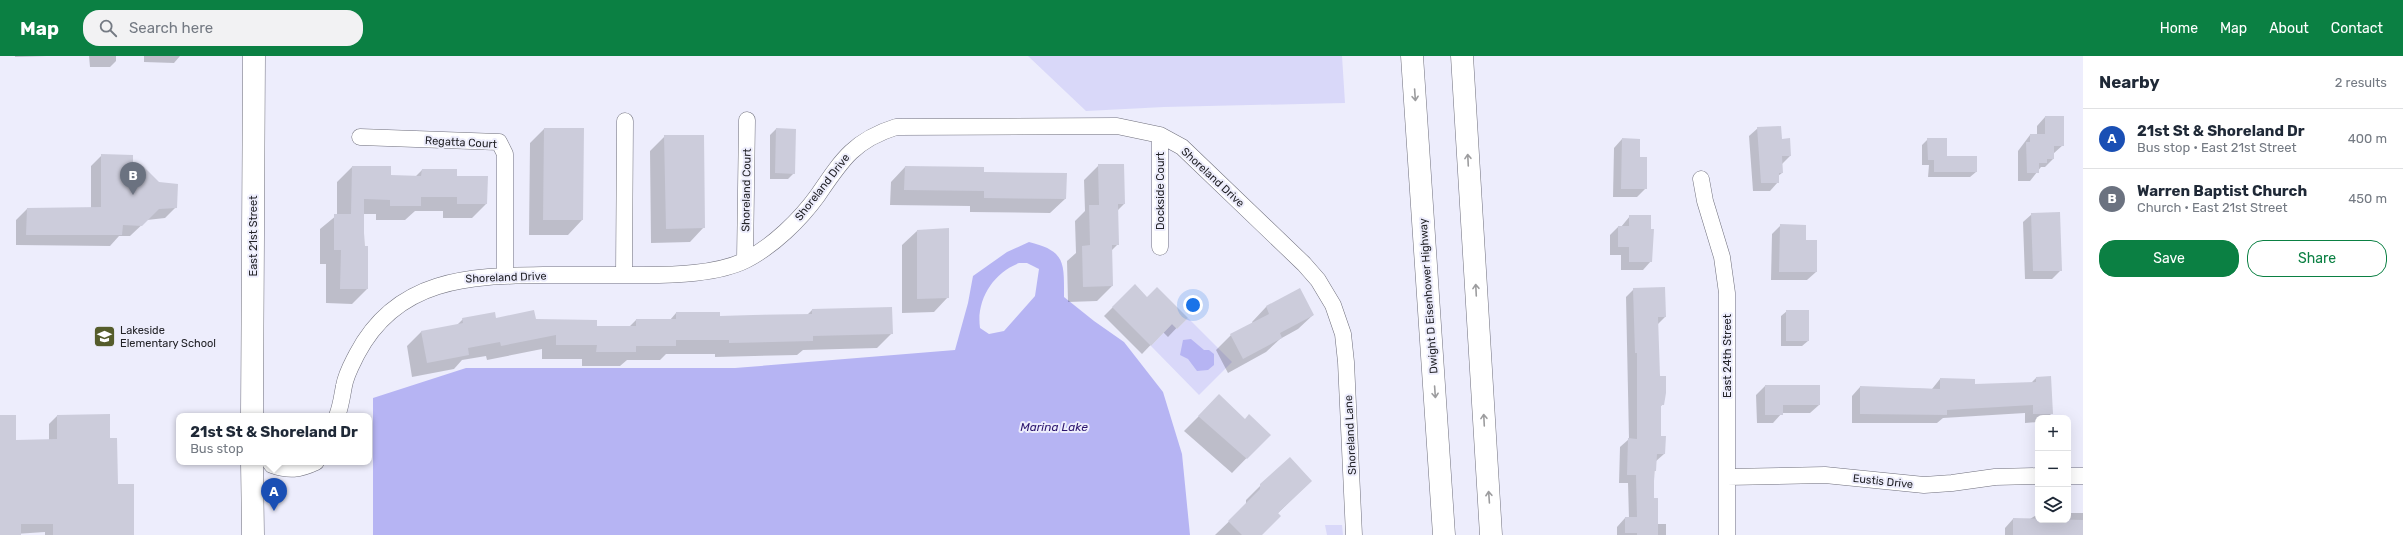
<!DOCTYPE html>
<html lang="en">
<head>
<meta charset="utf-8">
<style>
	:root { --surface:#fff; --page:#f2f2f3; --text:#1f2937; --muted:#747a83; --line:#e0e1e3; --accent:#0b8043 }
	body { margin:0; font-family:Rubik,sans-serif; background:var(--page); color:var(--text) }
	.controls { position:absolute; right:12px; bottom:12px; display:grid; overflow:hidden; border-radius:8px; box-shadow:0 4px 16px #0002 }
	.controls button { width:36px; height:36px; display:grid; place-items:center; padding:0; border:0; border-bottom:1px solid var(--line); background:var(--surface); color:var(--text); font:20px sans-serif }
	.you { position:absolute; left:1193px; top:249px; width:14px; height:14px; margin:-10px; border:3px solid #fff; border-radius:50%; background:#1a73e8; box-shadow:0 0 0 6px #1a73e833 }
	.badge { display:grid; place-items:center; width:26px; height:26px; border-radius:50%; background:var(--accent); color:#fff; font-size:13px; font-weight:700 }
	.pin { position:absolute; translate:-50% -33px; filter:drop-shadow(0 1px 2px #0008) }
	.pin::after { content:''; position:absolute; top:21px; width:14px; height:12px; background:inherit; clip-path:polygon(0 0,100% 0,50% 100%) }
	.popup { position:absolute; left:176px; top:357px; width:196px; height:52px; box-sizing:border-box; display:grid; place-content:center; border-radius:8px; background:var(--surface); filter:drop-shadow(0 1px 3px #0005); font-size:13px; white-space:nowrap; color:var(--muted) }
	.popup b { font-size:15px; color:var(--text) }
	.popup::after { content:''; position:absolute; left:50%; top:100%; margin-left:-8px; border:8px solid transparent; border-top-color:var(--surface) }
	.list { margin:0; padding:0; list-style:none }
	h2 { display:flex; justify-content:space-between; align-items:center; height:52px; margin:0; padding:0 16px; font-size:17px }
	h2 small { font-size:13px; font-weight:400; color:var(--muted) }
	.list li { display:grid; grid-template-columns:26px 1fr auto; gap:12px; align-items:center; box-sizing:border-box; height:60px; padding:0 16px; border-top:1px solid var(--line) }
	.list b { display:block; font-size:15px; white-space:nowrap }
	.list p { margin:0; font-size:13px; white-space:nowrap; color:var(--muted) }
	.list em { font-size:13px; font-style:normal; color:var(--muted) }
	.actions { display:flex; gap:8px; padding:12px 16px }
	.actions a { flex:1; padding:9px 0; border:1px solid var(--accent); border-radius:16px; text-align:center; font-size:14px; color:var(--accent) }
	.actions .main { background:var(--accent); color:#fff }
	.icon { flex:none; width:22px; height:22px; fill:none; stroke:currentColor; stroke-width:2; stroke-linecap:round; stroke-linejoin:round }
	.map { position:relative; flex:none; width:2083px; height:479px; overflow:hidden }
	header { display:flex; align-items:center; gap:24px; box-sizing:border-box; height:56px; padding:0 20px; background:var(--accent); color:#fff }
	header strong { font-size:19px }
	nav { display:flex; gap:22px; margin-inline-start:auto; font-size:14px }
	.search { width:280px; height:36px; background:var(--page); display:flex; align-items:center; gap:10px; box-sizing:border-box; padding:0 14px; border-radius:16px; color:var(--muted); font-size:15px }
	main { display:flex }
	aside { flex:1; background:var(--surface) }
	.map>svg:first-child { display:block }
	.green { fill:#d9d8f9 }
	.water { fill:#b6b4f3; fill-rule:evenodd }
	.shadow { fill:#0003 }
	.building { fill:#ccccdb }
	.lines { fill:none; stroke-linecap:round; stroke-linejoin:round }
	.minor-casing { stroke:#6f6f7c; stroke-width:17 }
	.secondary-casing { stroke:#6f6f7c; stroke-width:23 }
	.motorway-casing { stroke:#6f6f7c; stroke-width:23 }
	.minor { stroke:#fff; stroke-width:16 }
	.secondary { stroke:#fff; stroke-width:22 }
	.motorway { stroke:#fff; stroke-width:22 }
	.oneway { stroke:#9c9c9e }
	.labels { text-anchor:middle; stroke-width:4; stroke-linejoin:round; paint-order:stroke }
	.street-label { font-size:11px; fill:#232328; stroke:#ededfc }
	.poi-label { font-size:11px; fill:#232328; stroke:#ededfc; text-anchor:start }
	.water-label { font-size:12px; font-style:italic; fill:#2c156e; stroke:#ededfc }
</style>
</head>
<body>
<header>
<strong>Map</strong>
<div class="search"><svg class="icon" aria-label="search" viewBox="0 0 24 24"><circle cx="10" cy="10" r="6"/><path d="M15 15l6 6"/></svg>Search here</div>
<nav><a>Home</a><a>Map</a><a>About</a><a>Contact</a></nav>
</header>
<main>
<div class="map">
<svg width="2083" height="479" viewBox="0 0 2083 479">
	<rect width="100%" height="100%" fill="#ededfc"/>
	<path class="green" d="M 1028,0 L 1342,0 L 1345,47 L 1164,51 L 1086,55 Z
		M 1188,262 L 1232,306 L 1199,339 L 1151,290 L 1172,268 L 1177,273 Z
		M 1325,469 L 1342,469 L 1343,479 L 1327,479 Z"/>
	<path class="water" d="M 1029,186 C 1066,195 1064,207 1064,241 L 1094,265 L 1124,286 L 1163,336 L 1182,398 L 1190,479 L 373,479 L 373,342 L 466,312 L 735,312 L 955,294 L 968,247 L 973,220 L 1007,196 ZM 1019,207 L 1027,207 L 1039,213 L 1035,240 L 1004,275 L 989,278 L 980,272 C 976,244 993,217 1019,207 Z
		M 1191,283 L 1204,294 L 1209,294 L 1214,298 L 1214,309 L 1208,314 L 1197,315 L 1188,303 L 1180,299 L 1183,284 Z"/>
	<path class="shadow" d="M 15,0 L 47,0 L 15,1 Z
		M 89,0 L 116,0 L 116,5 L 110,11 L 90,11 Z
		M 144,0 L 180,0 L 174,7 L 144,6 Z
		M 2045,61 L 2063,89 L 2053,98 L 2053,103 L 2045,111 L 2041,111 L 2030,125 L 2018,125 L 2018,95 L 2030,79 L 2037,79 L 2037,70 Z
		M 1758,72 L 1781,84 L 1790,100 L 1782,108 L 1782,117 L 1778,120 L 1778,126 L 1770,135 L 1753,135 L 1749,80 Z
		M 544,73 L 583,73 L 582,164 L 568,179 L 529,179 L 530,87 Z
		M 776,73 L 794,117 L 788,123 L 770,123 L 770,79 Z
		M 665,80 L 704,171 L 690,186 L 651,187 L 650,95 Z
		M 1622,83 L 1639,102 L 1646,132 L 1637,141 L 1613,141 L 1614,92 Z
		M 1928,83 L 1946,101 L 1976,116 L 1970,121 L 1928,121 L 1929,109 L 1922,109 L 1922,89 Z
		M 102,99 L 132,111 L 176,151 L 165,162 L 147,164 L 130,180 L 119,180 L 110,190 L 16,189 L 16,164 L 27,153 L 91,152 L 91,110 Z
		M 1099,109 L 1124,148 L 1117,155 L 1118,188 L 1111,195 L 1112,230 L 1097,245 L 1068,246 L 1067,205 L 1076,197 L 1075,165 L 1085,155 L 1084,124 Z
		M 352,111 L 390,111 L 390,120 L 415,121 L 422,114 L 456,121 L 486,148 L 472,162 L 443,162 L 443,155 L 415,155 L 405,164 L 376,164 L 376,158 L 363,158 L 367,233 L 352,248 L 326,247 L 326,208 L 320,208 L 320,173 L 337,159 L 337,126 Z
		M 905,111 L 983,117 L 1065,143 L 1050,157 L 970,156 L 970,150 L 890,149 L 891,126 Z
		M 2032,158 L 2061,214 L 2052,223 L 2025,223 L 2023,166 Z
		M 1630,160 L 1651,205 L 1643,214 L 1621,214 L 1621,199 L 1610,199 L 1610,179 L 1618,171 L 1621,171 Z
		M 1781,169 L 1805,185 L 1816,216 L 1807,224 L 1771,224 L 1772,178 Z
		M 917,175 L 948,241 L 934,256 L 902,257 L 902,189 Z
		M 1135,229 L 1147,242 L 1186,262 L 1168,281 L 1163,276 L 1142,298 L 1104,260 Z
		M 1634,233 L 1665,261 L 1657,269 L 1659,321 L 1663,348 L 1660,351 L 1660,381 L 1664,398 L 1655,406 L 1653,444 L 1657,468 L 1666,468 L 1666,479 L 1617,479 L 1617,471 L 1625,462 L 1629,462 L 1628,427 L 1619,427 L 1620,391 L 1629,383 L 1626,241 Z
		M 1299,234 L 1313,259 L 1298,273 L 1280,283 L 1266,296 L 1228,317 L 1216,294 L 1231,279 L 1253,268 L 1252,266 L 1266,251 Z
		M 812,254 L 892,277 L 877,292 L 803,294 L 797,299 L 715,301 L 715,298 L 666,298 L 660,304 L 627,304 L 620,310 L 582,310 L 582,303 L 542,303 L 542,293 L 487,304 L 486,300 L 462,304 L 454,313 L 412,321 L 407,290 L 421,276 L 457,269 L 463,263 L 535,264 L 596,271 L 629,271 L 636,264 L 670,264 L 676,257 L 719,261 L 807,259 Z
		M 1787,255 L 1808,285 L 1802,290 L 1781,290 L 1781,260 Z
		M 2036,322 L 2052,357 L 2047,362 L 2038,362 L 2038,366 L 2025,367 L 2025,357 L 1943,362 L 1937,367 L 1852,367 L 1852,340 L 1860,331 L 1932,333 L 1940,323 L 1974,330 L 2031,327 Z
		M 1765,330 L 1819,330 L 1819,349 L 1810,357 L 1782,357 L 1773,367 L 1757,367 L 1756,339 Z
		M 1205,354 L 1245,364 L 1269,379 L 1232,417 L 1184,375 Z
		M 0,360 L 15,385 L 49,384 L 49,368 L 57,360 L 109,383 L 117,429 L 133,479 L 45,479 L 45,476 L 0,479 Z
		M 1311,425 L 1277,458 L 1261,479 L 1215,479 L 1246,449 L 1246,444 L 1261,429 Z
		M 2068,457 L 2083,457 L 2083,479 L 2005,479 L 2005,472 L 2013,463 L 2030,463 L 2038,458 L 2038,464 L 2068,464 Z"/>
	<path class="building" d="M 2045,60 L 2064,60 L 2064,90 L 2054,90 L 2054,103 L 2047,103 L 2047,107 L 2039,107 L 2039,117 L 2027,117 L 2026,86 L 2030,86 L 2030,78 L 2045,78 Z
		M 1781,70 L 1782,83 L 1790,82 L 1791,100 L 1782,100 L 1783,117 L 1779,117 L 1779,127 L 1761,127 L 1757,71 Z
		M 544,72 L 584,72 L 583,164 L 543,164 Z
		M 776,72 L 796,73 L 795,118 L 775,117 Z
		M 664,79 L 704,79 L 705,172 L 666,173 Z
		M 1622,82 L 1640,83 L 1640,101 L 1647,101 L 1647,133 L 1621,133 Z
		M 1927,82 L 1947,82 L 1947,100 L 1977,100 L 1977,116 L 1934,116 L 1934,104 L 1928,104 Z
		M 101,98 L 133,99 L 133,110 L 143,110 L 159,126 L 178,128 L 177,152 L 159,153 L 142,170 L 123,169 L 122,179 L 26,179 L 27,152 L 101,151 Z
		M 1098,108 L 1124,108 L 1125,148 L 1118,148 L 1119,189 L 1112,189 L 1113,230 L 1083,231 L 1082,190 L 1090,189 L 1089,149 L 1099,149 Z
		M 352,110 L 391,110 L 391,119 L 421,120 L 422,113 L 457,113 L 457,120 L 488,120 L 487,148 L 457,148 L 457,141 L 421,141 L 421,150 L 390,150 L 390,144 L 364,143 L 364,190 L 368,190 L 368,233 L 340,233 L 341,194 L 334,194 L 334,158 L 351,158 Z
		M 905,110 L 984,111 L 984,116 L 1067,117 L 1066,143 L 984,142 L 984,135 L 904,134 Z
		M 2060,156 L 2062,215 L 2033,215 L 2031,157 Z
		M 1629,159 L 1651,159 L 1651,173 L 1654,173 L 1652,206 L 1629,206 L 1629,191 L 1618,191 L 1618,170 L 1629,170 Z
		M 1780,168 L 1806,169 L 1806,184 L 1817,184 L 1817,216 L 1779,216 Z
		M 949,172 L 949,242 L 917,243 L 917,174 Z
		M 1135,228 L 1147,241 L 1157,231 L 1188,262 L 1177,273 L 1172,268 L 1151,290 L 1112,251 Z
		M 1665,231 L 1666,261 L 1658,261 L 1660,320 L 1666,320 L 1666,337 L 1664,349 L 1661,349 L 1661,380 L 1666,380 L 1665,398 L 1657,398 L 1656,415 L 1654,415 L 1654,442 L 1658,442 L 1658,479 L 1637,479 L 1637,477 L 1625,477 L 1625,461 L 1637,461 L 1636,419 L 1627,419 L 1628,382 L 1637,383 L 1637,297 L 1635,297 L 1633,232 Z
		M 1300,232 L 1314,259 L 1280,277 L 1282,282 L 1243,303 L 1230,278 L 1269,258 L 1266,250 Z
		M 892,251 L 893,278 L 813,280 L 813,285 L 729,287 L 729,284 L 676,284 L 676,290 L 636,290 L 636,296 L 596,296 L 597,289 L 556,289 L 556,279 L 501,290 L 500,286 L 468,292 L 469,299 L 427,307 L 421,275 L 463,267 L 462,262 L 495,256 L 496,262 L 534,254 L 536,263 L 597,264 L 597,270 L 636,270 L 636,263 L 676,263 L 676,256 L 720,256 L 720,260 L 753,259 L 812,258 L 812,253 Z
		M 1786,254 L 1809,254 L 1809,285 L 1786,285 Z
		M 2051,320 L 2053,358 L 2033,358 L 2033,349 L 1947,354 L 1947,359 L 1860,358 L 1860,330 L 1940,333 L 1940,322 L 1975,323 L 1975,328 L 2036,326 L 2036,321 Z
		M 1765,329 L 1820,329 L 1820,349 L 1783,349 L 1783,359 L 1765,359 Z
		M 1219,338 L 1245,363 L 1249,358 L 1271,379 L 1247,403 L 1198,360 Z
		M 110,358 L 110,382 L 117,382 L 118,428 L 134,428 L 134,479 L 53,479 L 53,468 L 21,468 L 21,479 L 0,479 L 0,359 L 16,359 L 16,384 L 57,383 L 57,359 Z
		M 1290,401 L 1312,425 L 1278,457 L 1281,460 L 1262,479 L 1242,479 L 1228,465 L 1260,433 L 1260,428 Z
		M 2013,462 L 2083,464 L 2083,479 L 2013,479 Z"/>
	<g class="lines">
		<defs>
			<path id="minor" d="M 1160,79 L 1160,191
				M 360,81 L 499,86 L 505,98 L 505,220
				M 1701,123 L 1705,145 L 1722,201 L 1727,237 L 1727,479
				M 745,204 L 747,64
				M 624,219 L 625,65
				M 337,360 C 341,350 342,340 344,330 C 346,318 352,308 357,298 C 397,222 469,220 543,219 C 577,219 610,219 644,219 C 674,219 718,218 746,204 C 773,190 800,164 818,139 C 841,105 854,84 896,71 L 1117,70 L 1160,79 L 1182,91 L 1304,208 L 1318,224 L 1333,249 L 1343,278 L 1346,306 L 1354,479
				M 270,406 L 272,409 C 289,415 299,414 316,406
				M 2068,420 L 2083,420
				M 1727,421 L 1825,419 L 1924,429 L 1952,427 L 1995,421 L 2038,420"/>
			<path id="secondary" d="M 252,360 L 254,0
				M 252,406 L 253,479"/>
			<path id="motorway" d="M 1412,0 L 1444,479
				M 1462,0 L 1491,479"/>
		</defs>
		<use href="#minor" class="minor-casing"/>
		<use href="#secondary" class="secondary-casing"/>
		<use href="#motorway" class="motorway-casing"/>
		<use href="#minor" class="minor"/>
		<use href="#secondary" class="secondary"/>
		<use href="#motorway" class="motorway"/>
	</g>
	<defs><path id="oneway-shaft" d="M-6 0H5M1.5-3L5.5 0L1.5 3" fill="none" stroke-width="1.6" stroke-linecap="round" stroke-linejoin="round"/></defs>
	<g class="oneway">
		<use href="#oneway-shaft" transform="translate(1415 39) rotate(86)"/>
		<use href="#oneway-shaft" transform="translate(1468 104) rotate(-93)"/>
		<use href="#oneway-shaft" transform="translate(1476 234) rotate(-93)"/>
		<use href="#oneway-shaft" transform="translate(1435 336) rotate(86)"/>
		<use href="#oneway-shaft" transform="translate(1484 364) rotate(-93)"/>
		<use href="#oneway-shaft" transform="translate(1489 441) rotate(-94)"/>
	</g>
	<defs>
		<symbol id="school-square" viewBox="-11 -11 22 22"><rect x="-9" y="-9" width="18" height="18" rx="4" fill="#555c2b" stroke="#ededfc"/><path d="M0-5L7-2L0 1L-7-2ZM-4 1L0 2.5L4 1V4Q0 6-4 4Z" fill="#fff"/></symbol>
	</defs>
	<g fill-rule="evenodd">
		<use href="#school-square" x="92" y="268" width="25" height="25"/>
	</g>
	<g class="labels">
		<g class="street-label">
			<text transform="translate(461 86) rotate(3)" y="4">Regatta Court</text>
			<text transform="translate(1213 121) rotate(43)" y="4">Shoreland Drive</text>
			<text transform="translate(822 131) rotate(-52)" y="4">Shoreland Drive</text>
			<text transform="translate(746 134) rotate(-89)" y="4">Shoreland Court</text>
			<text transform="translate(1160 135) rotate(-90)" y="4">Dockside Court</text>
			<text transform="translate(253 180) rotate(-90)" y="4">East 21st Street</text>
			<text transform="translate(506 221) rotate(-2)" y="4">Shoreland Drive</text>
			<text transform="translate(1428 240) rotate(-94)" y="4">Dwight D Eisenhower Highway</text>
			<text transform="translate(1727 300) rotate(-90)" y="4">East 24th Street</text>
			<text transform="translate(1350 379) rotate(-93)" y="4">Shoreland Lane</text>
			<text transform="translate(1883 425) rotate(6)" y="4">Eustis Drive</text>
		</g>
		<g class="poi-label">
			<text x="120" y="278">Lakeside<tspan x="120" dy="13">Elementary School</tspan></text>
		</g>
		<g class="water-label">
			<text x="1054" y="375">Marina Lake</text>
		</g>
	</g>
</svg>
<div class="controls">
<button>+</button>
<button>−</button>
<button><svg class="icon" aria-label="layers" viewBox="0 0 24 24"><path d="M12 4l9 5-9 5-9-5zM3 14l9 5 9-5"/></svg></button>
</div>
<div class="you"></div>
<div class="pin badge" style="left:274px;top:455px;background:#1a4fb4">A</div>
<div class="popup"><b>21st St &amp; Shoreland Dr</b>Bus stop</div>
<div class="pin badge" style="left:133px;top:139px;background:#6b7280">B</div>
</div>
<aside>
<h2>Nearby<small>2 results</small></h2>
<ul class="list">
<li><span class="badge" style="background:#1a4fb4">A</span><div><b>21st St &amp; Shoreland Dr</b><p>Bus stop · East 21st Street</p></div><em>400 m</em></li>
<li><span class="badge" style="background:#6b7280">B</span><div><b>Warren Baptist Church</b><p>Church · East 21st Street</p></div><em>450 m</em></li>
</ul>
<div class="actions"><a class="main">Save</a><a>Share</a></div>
</aside>
</main>
</body>
</html>
